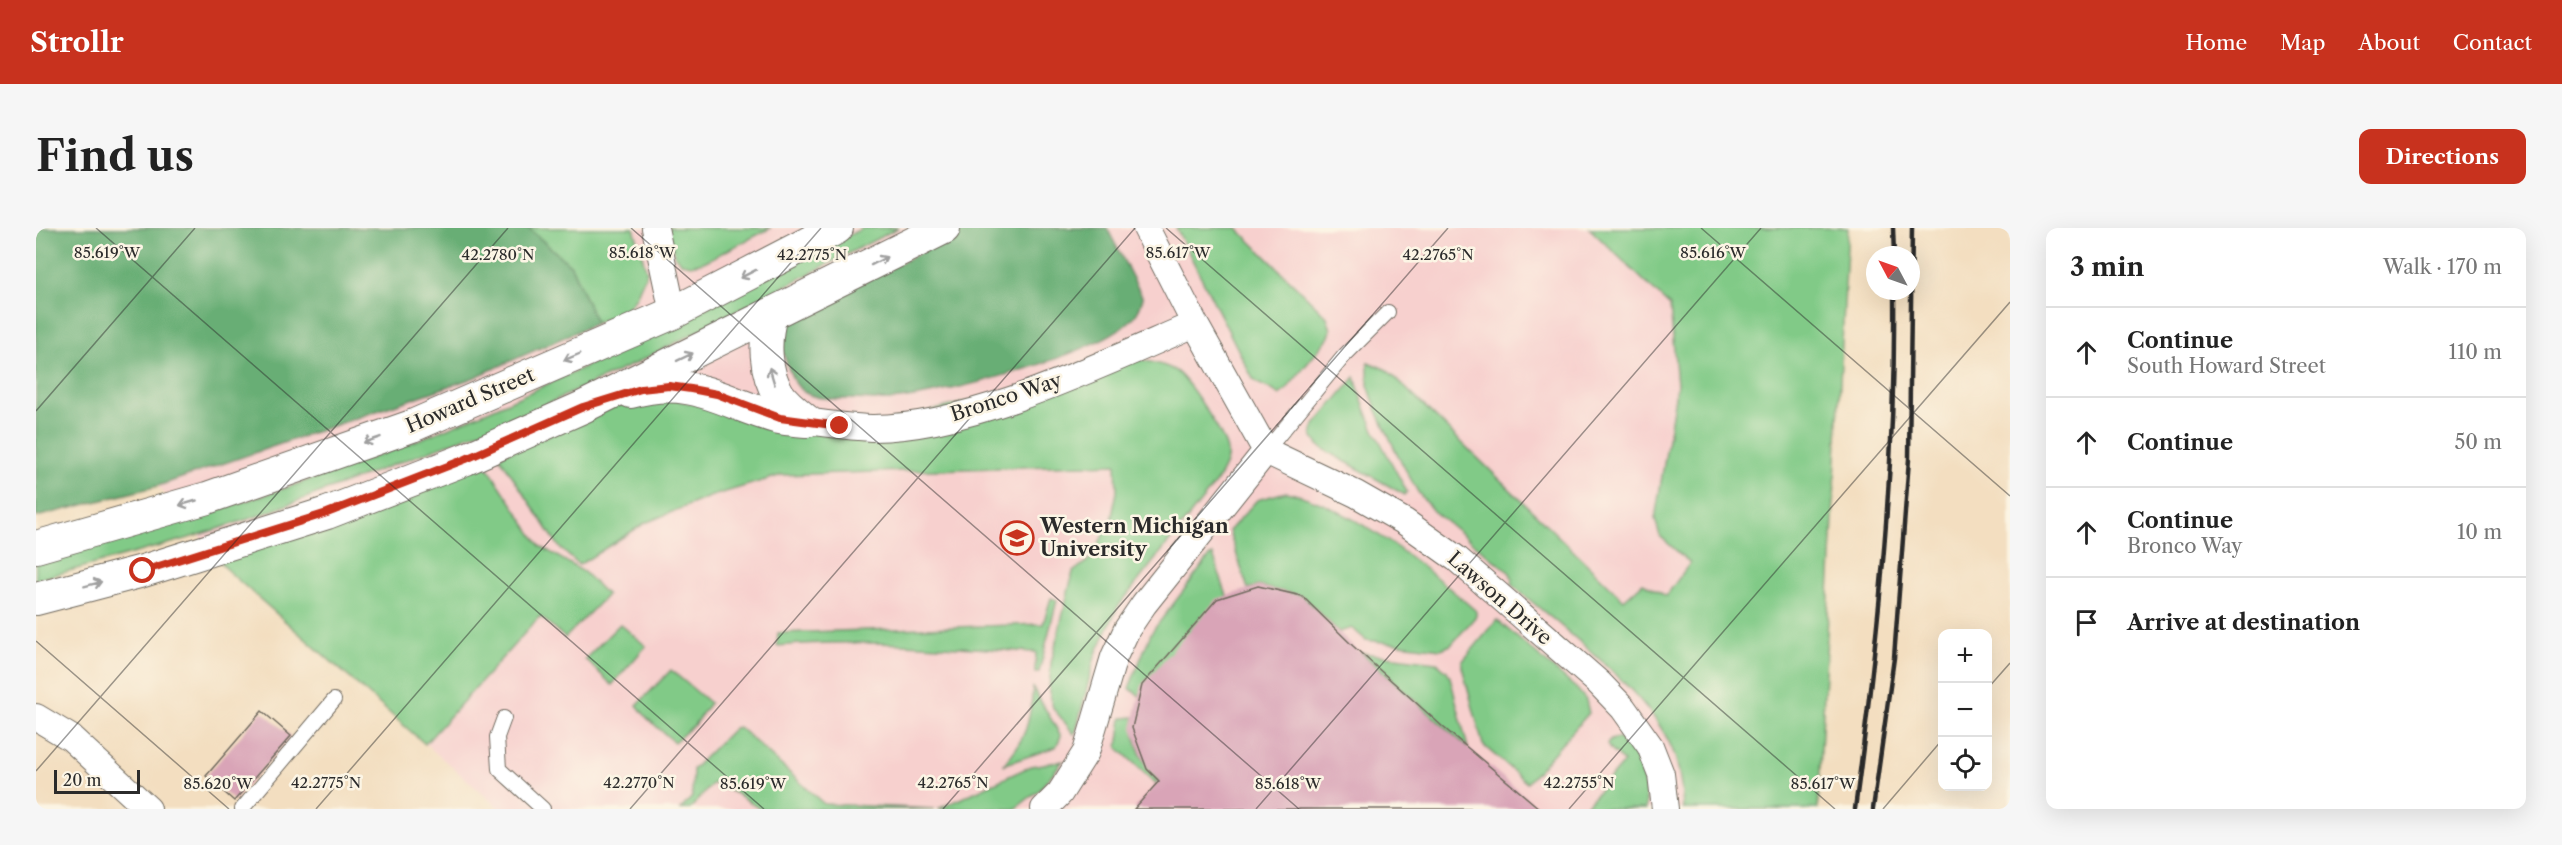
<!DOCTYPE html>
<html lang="en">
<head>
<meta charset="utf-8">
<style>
	:root { --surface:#fff; --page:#f6f6f6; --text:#222; --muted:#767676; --line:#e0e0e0; --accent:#c8321e }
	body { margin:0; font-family:"Libre Caslon Text",serif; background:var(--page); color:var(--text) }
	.controls { position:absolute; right:18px; bottom:18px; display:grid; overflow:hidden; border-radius:12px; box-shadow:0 6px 24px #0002 }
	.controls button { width:54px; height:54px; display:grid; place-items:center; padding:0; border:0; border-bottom:2px solid var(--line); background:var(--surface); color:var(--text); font:30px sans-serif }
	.compass { position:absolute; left:1830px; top:18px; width:54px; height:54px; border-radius:50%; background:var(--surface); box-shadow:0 6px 24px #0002; rotate:311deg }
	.scale { position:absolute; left:18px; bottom:15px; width:86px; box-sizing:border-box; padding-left:6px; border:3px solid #2b2b2b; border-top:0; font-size:16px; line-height:21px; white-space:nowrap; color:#2b2b2b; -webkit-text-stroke:4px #fcf5e5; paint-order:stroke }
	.stop { position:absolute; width:18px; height:18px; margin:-14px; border:4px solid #c8321e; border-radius:50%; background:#fff }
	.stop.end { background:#c8321e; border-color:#fff; box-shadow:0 2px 6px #0008 }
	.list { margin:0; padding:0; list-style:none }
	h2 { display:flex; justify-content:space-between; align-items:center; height:78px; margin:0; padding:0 24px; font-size:26px }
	h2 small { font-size:20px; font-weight:400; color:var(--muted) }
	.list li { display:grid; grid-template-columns:39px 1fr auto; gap:18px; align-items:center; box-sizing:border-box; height:90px; padding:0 24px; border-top:2px solid var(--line) }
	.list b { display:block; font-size:22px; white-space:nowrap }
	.list p { margin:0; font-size:20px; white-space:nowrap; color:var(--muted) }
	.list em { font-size:20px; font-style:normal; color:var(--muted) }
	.icon { flex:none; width:33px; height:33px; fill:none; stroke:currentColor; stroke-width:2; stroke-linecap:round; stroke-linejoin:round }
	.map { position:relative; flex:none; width:1974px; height:581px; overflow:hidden; border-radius:12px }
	header { display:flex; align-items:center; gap:36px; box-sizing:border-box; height:84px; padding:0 30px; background:var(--accent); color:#fff }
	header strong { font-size:28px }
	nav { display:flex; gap:33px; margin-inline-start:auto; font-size:21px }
	.intro { display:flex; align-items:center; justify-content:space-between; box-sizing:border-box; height:144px; padding:0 36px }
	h1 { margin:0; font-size:42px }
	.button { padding:15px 27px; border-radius:12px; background:var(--accent); color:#fff; font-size:21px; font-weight:700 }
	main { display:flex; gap:36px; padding:0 36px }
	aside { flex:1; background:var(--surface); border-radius:12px; box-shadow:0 6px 24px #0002 }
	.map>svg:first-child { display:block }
	.built { fill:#f7d0ce }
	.green { fill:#81ca87; stroke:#567a59; stroke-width:1.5 }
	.forest { fill:#68ae74; stroke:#4a6c50; stroke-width:1.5 }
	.building { fill:#d9a4b7 }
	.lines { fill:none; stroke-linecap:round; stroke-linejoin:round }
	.service-casing { stroke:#716a5f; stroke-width:16 }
	.minor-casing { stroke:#716a5f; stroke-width:28 }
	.tertiary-casing { stroke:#716a5f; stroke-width:34 }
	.service { stroke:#fff; stroke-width:14 }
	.minor { stroke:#fff; stroke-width:26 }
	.tertiary { stroke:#fff; stroke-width:32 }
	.rail { stroke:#2b2b2b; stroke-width:4.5 }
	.oneway { stroke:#a0a0a0 }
	.route { stroke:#c8321e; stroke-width:8 }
	.ticks { fill:none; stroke:#2b2b2b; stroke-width:1.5; stroke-opacity:0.45 }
	.labels { text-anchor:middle; stroke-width:5; stroke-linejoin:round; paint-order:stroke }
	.street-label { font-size:20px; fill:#2b2b2b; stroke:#fcf5e5 }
	.poi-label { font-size:20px; font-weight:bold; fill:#2b2b2b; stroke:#fcf5e5; text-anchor:start }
	.ticks-label { font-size:15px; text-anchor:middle; fill:#2b2b2b; stroke:#fcf5e5; stroke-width:5; stroke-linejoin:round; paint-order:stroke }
</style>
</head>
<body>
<header>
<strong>Strollr</strong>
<nav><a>Home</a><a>Map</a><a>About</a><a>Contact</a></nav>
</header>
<div class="intro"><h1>Find us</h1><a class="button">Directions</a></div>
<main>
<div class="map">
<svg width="1974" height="581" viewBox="0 0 1974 581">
	<rect width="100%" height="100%" fill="#fcf5e5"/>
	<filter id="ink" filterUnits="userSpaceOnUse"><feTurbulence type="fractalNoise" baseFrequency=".0167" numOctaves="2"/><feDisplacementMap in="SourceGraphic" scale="12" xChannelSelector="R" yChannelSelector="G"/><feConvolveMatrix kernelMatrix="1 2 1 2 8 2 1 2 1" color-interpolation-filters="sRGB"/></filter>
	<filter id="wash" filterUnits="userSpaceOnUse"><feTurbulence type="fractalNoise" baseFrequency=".008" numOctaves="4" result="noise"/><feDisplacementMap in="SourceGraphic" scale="24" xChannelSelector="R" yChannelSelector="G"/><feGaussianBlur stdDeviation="1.35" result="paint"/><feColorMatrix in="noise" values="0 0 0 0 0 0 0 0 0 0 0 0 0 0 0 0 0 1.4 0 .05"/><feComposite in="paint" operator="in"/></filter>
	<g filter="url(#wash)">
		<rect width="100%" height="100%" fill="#f3dec0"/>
		<path class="built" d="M 0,0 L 1812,0 L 1782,581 L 464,581 L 193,344 L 122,258 L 0,289 Z"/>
		<path class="green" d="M 492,0 L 598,0 L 611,44 L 600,69 L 587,85 L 560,95 L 535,38 Z
			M 631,0 L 735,0 L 668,34 L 655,37 L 646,35 L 639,28 Z
			M 827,0 L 862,0 L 600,135 L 478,191 L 222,288 L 150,311 L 0,352 L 0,334 C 155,292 309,246 456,181 C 582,126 704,62 827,0 Z
			M 1140,0 L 1201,0 L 1291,89 L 1295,102 L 1293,109 L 1250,162 L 1243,167 C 1234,158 1225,160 1217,151 Z
			M 1553,0 L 1812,0 L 1782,581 L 1647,581 C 1646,561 1644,541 1637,523 C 1613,462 1525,400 1475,356 L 1476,351 L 1474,345 L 1397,283 L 1382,264 L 1362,228 L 1341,183 L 1332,157 L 1332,134 L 1351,142 L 1588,372 L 1607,355 L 1630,368 L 1654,335 L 1624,308 L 1619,291 L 1641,156 L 1634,78 Z
			M 1102,131 C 1114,134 1127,136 1138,142 C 1151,149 1189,208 1191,223 C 1193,234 1186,243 1181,253 L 1081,380 L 1059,428 L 1039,507 L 1017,480 L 1013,462 L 1015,435 L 1037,344 L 1054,331 L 1075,293 L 1081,264 L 1080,236 L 746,247 L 673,269 L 609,295 L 543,337 L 524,320 L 463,228 L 580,178 L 623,168 L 798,207 Z
			M 1319,149 L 1326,173 L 1338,202 L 1371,264 L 1369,267 L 1294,225 L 1282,217 L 1276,208 L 1278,198 Z
			M 449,235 L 504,318 L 548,344 L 571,367 L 529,410 L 504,388 L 389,516 L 193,344 L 182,331 Z
			M 1250,264 C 1314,277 1391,340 1440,383 L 1440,388 L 1415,417 L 1405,421 L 1330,412 L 1316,400 L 1303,404 L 1266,368 L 1222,358 L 1212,361 L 1193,303 L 1221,272 Z
			M 1177,327 L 1191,368 L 1104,468 L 1093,460 L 1115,405 L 1174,328 Z
			M 1015,370 L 1021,372 L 1003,444 L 999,445 L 1000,424 C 914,419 827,410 741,418 L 742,405 L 1007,396 Z
			M 1461,392 L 1541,461 L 1550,472 L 1553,485 L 1491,555 L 1447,517 L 1426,439 L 1426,434 Z
			M 584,396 L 610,418 L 576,457 L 549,431 Z
			M 1326,425 L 1400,434 L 1411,443 L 1414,449 L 1432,520 Z
			M 635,442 L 674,475 L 658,497 L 638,514 L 611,490 L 601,477 Z
			M 997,460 L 1025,508 L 1020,519 L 967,537 C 990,512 994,494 997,460 Z
			M 1099,489 C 1094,511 1108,538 1123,553 L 1120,556 L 1082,520 L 1086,490 Z
			M 703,499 L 788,576 L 899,581 L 724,581 L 703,567 L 677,555 L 654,581 L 645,581 L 656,569 L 657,541 L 698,500 Z
			M 1581,510 C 1603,516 1611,561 1610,581 L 1547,581 L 1588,534 L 1574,522 L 1571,516 L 1575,512 Z
			M 1027,533 L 1003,562 L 979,581 L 902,581 L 995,538 Z"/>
		<path class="forest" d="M 0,0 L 492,0 L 535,38 L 560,95 L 437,150 L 122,258 L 0,289 Z
			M 932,0 L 1071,0 L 1107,70 C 1105,77 1103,85 1097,90 C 1062,127 906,168 854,172 C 840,173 826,171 813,171 C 799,171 781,172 768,164 C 758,157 754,145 750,133 C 744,117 745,105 755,91 Z"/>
		<g id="blocks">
			<path class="building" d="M 1222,358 L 1266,368 L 1317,418 L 1407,499 L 1504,581 L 1098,581 L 1123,553 L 1111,541 L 1096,500 L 1106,457 L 1181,371 Z
				M 226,483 L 255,508 L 198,573 L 170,548 Z"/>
		</g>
	</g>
	<g filter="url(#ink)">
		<use href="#blocks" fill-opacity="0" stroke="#716a5f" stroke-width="1.5"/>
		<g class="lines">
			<defs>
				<path id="service" d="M 1230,223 L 1308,128 L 1352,84
					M 468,490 L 461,509 L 463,541 L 507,581
					M 206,581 L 298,472"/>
				<path id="minor" d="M 619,0 L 637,85
					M 1110,0 L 1159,96 L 1230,223 L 1320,266 L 1369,294 L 1421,331 L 1563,455 L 1587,480 L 1614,518 L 1625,546 L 1629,581
					M 771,193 C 792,196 813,199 835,200 C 934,201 1068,135 1159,96
					M 0,489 L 35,510 L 112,581
					M 1008,581 L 1024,565 L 1050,524 L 1078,429 L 1091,401 L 1108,376 L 1230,223"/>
				<path id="tertiary" d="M 735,87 C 728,112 728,144 743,167 C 750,177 761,185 771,193
					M 595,164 C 656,146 689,176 743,190 C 752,192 762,192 771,193
					M 0,319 L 171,270 L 376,198 L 637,85 L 801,0
					M 0,371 L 107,343 L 291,285 L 430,231 L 547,179 L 908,0"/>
			</defs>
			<use href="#service" class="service-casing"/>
			<use href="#minor" class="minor-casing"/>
			<use href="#tertiary" class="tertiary-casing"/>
			<use href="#service" class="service"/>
			<use href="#minor" class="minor"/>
			<use href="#tertiary" class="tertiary"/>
			<path class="rail" d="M 1857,0 L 1858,27
				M 1819,581 C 1842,410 1860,236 1858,63
				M 1837,581 L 1858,430 L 1873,231 L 1876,0"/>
		</g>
		<defs><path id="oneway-shaft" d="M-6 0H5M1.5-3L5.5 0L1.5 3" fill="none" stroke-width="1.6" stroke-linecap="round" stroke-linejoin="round" transform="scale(1.5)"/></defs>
		<g class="oneway">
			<use href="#oneway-shaft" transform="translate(843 33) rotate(-27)"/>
			<use href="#oneway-shaft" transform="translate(712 46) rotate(153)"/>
			<use href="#oneway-shaft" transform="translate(536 129) rotate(157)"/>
			<use href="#oneway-shaft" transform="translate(649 129) rotate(-26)"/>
			<use href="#oneway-shaft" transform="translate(736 148) rotate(-107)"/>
			<use href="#oneway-shaft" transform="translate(336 212) rotate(161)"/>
			<use href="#oneway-shaft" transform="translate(152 275) rotate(164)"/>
			<use href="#oneway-shaft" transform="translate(57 356) rotate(-15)"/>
		</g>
	</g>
	<g class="lines" filter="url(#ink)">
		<path class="route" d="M 107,343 L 291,285 L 430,231 L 547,179 L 605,161 L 633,158 L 655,161 L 681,166 L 744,190 L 804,198"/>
	</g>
	<path class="ticks" d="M 60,0 L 728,581M 595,0 L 1263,581M 1130,0 L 1799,581M 1665,0 L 1974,268M 0,183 L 159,0M 0,413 L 193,581M 1952,460 L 1974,435M 0,543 L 472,0M 280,581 L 785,0M 594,581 L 1099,0M 907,581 L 1412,0M 1220,581 L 1725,0M 1533,581 L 1974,74M 1847,581 L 1906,512"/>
	<defs>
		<symbol id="university-ring" viewBox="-11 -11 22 22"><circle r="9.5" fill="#fcf5e5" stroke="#c8321e" stroke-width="1.5"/><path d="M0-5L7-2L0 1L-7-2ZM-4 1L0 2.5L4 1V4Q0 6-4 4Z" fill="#c8321e"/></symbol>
	</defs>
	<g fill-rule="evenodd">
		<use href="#university-ring" x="962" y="291" width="38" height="38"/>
	</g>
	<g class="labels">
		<g class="street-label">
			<text transform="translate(970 169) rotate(-18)" y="7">Bronco Way</text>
			<text transform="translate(434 172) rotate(-23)" y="7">Howard Street</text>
			<text transform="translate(1464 370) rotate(41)" y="7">Lawson Drive</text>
		</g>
		<g class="poi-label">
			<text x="1004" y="305">Western Michigan<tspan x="1004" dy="23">University</tspan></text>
		</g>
	</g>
	<g class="ticks-label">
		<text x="71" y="30">85.619°W</text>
		<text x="606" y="30">85.618°W</text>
		<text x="1142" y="30">85.617°W</text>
		<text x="1677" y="30">85.616°W</text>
		<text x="462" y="32">42.2780°N</text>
		<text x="776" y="32">42.2775°N</text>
		<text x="1402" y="32">42.2765°N</text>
		<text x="290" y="560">42.2775°N</text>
		<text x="603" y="560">42.2770°N</text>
		<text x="917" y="560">42.2765°N</text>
		<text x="1543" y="560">42.2755°N</text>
		<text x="182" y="561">85.620°W</text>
		<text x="717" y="561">85.619°W</text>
		<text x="1252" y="561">85.618°W</text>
		<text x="1787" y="561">85.617°W</text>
	</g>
</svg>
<div class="controls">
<button>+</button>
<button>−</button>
<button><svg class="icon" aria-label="locate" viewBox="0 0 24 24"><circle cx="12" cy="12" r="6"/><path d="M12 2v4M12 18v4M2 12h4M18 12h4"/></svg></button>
</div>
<svg class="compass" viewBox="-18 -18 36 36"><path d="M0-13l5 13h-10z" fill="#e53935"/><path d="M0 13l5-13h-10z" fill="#767676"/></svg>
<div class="scale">20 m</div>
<div class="stop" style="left:107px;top:343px"></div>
<div class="stop end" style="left:804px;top:198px"></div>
</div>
<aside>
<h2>3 min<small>Walk · 170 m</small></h2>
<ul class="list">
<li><svg class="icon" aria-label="ahead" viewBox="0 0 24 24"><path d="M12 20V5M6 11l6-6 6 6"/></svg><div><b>Continue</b><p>South Howard Street</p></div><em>110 m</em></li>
<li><svg class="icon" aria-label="ahead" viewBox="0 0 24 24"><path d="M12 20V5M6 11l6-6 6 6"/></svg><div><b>Continue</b></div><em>50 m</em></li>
<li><svg class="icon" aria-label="ahead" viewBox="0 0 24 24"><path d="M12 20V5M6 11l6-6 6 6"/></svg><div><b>Continue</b><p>Bronco Way</p></div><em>10 m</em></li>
<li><svg class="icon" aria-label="arrive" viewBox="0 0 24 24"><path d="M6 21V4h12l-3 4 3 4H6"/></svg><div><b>Arrive at destination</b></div></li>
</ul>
</aside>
</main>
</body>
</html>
